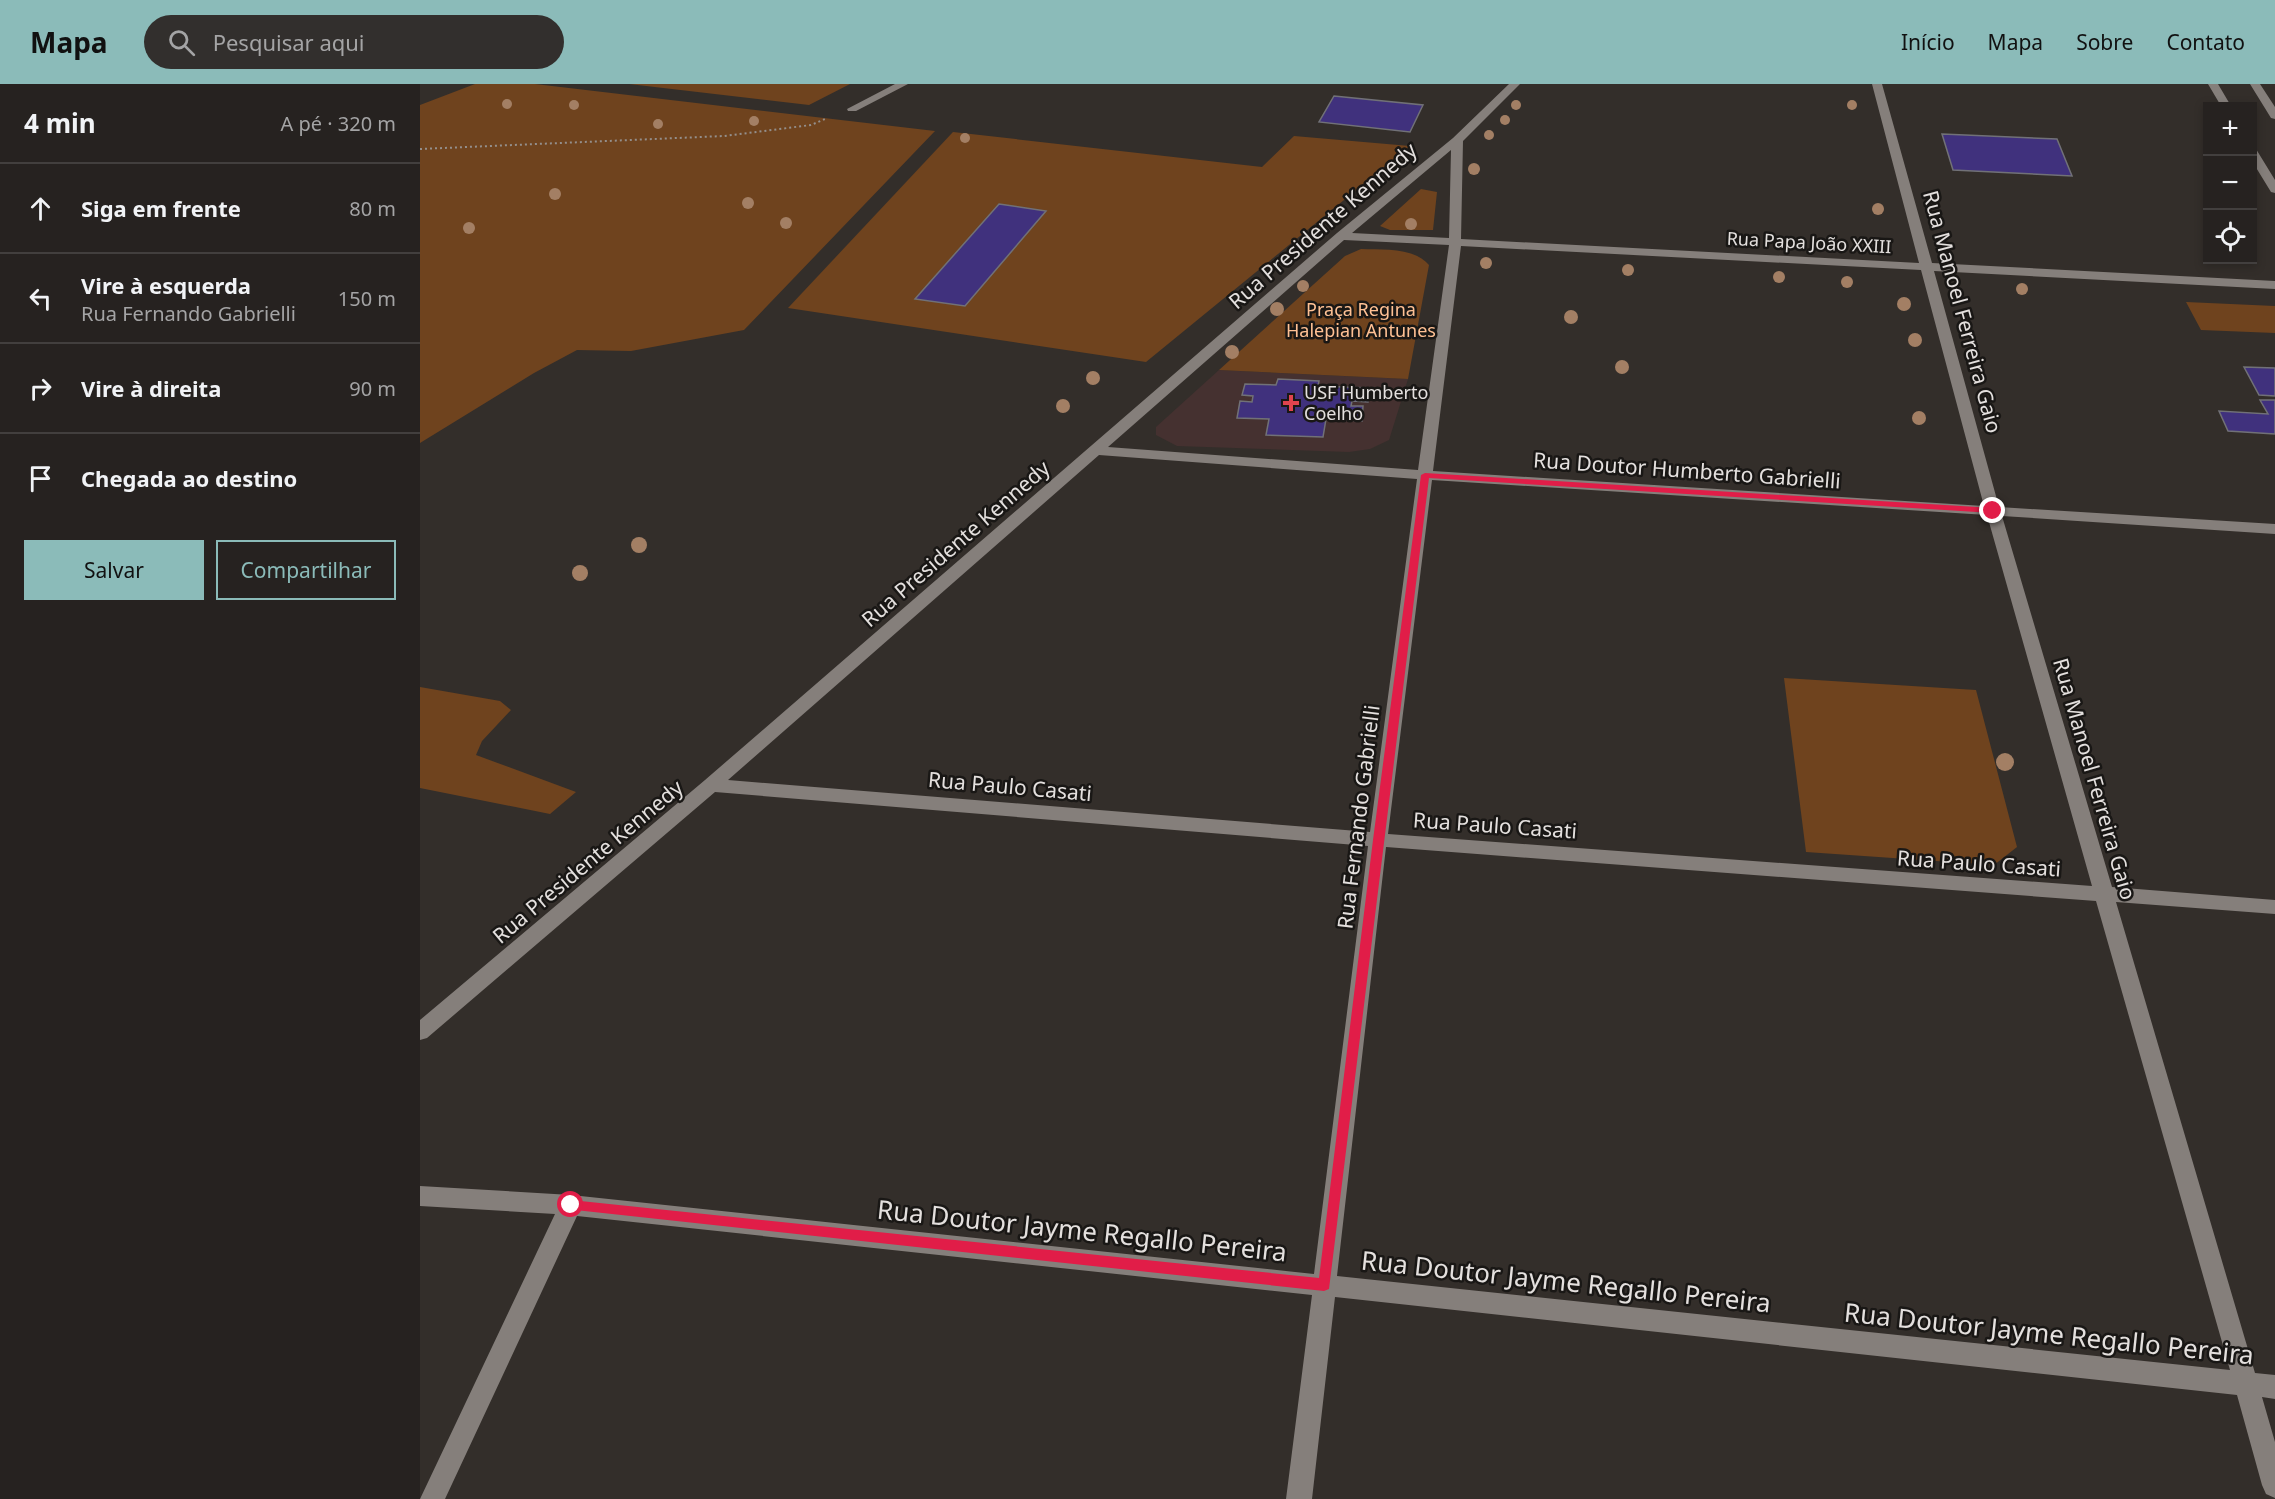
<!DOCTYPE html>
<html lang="pt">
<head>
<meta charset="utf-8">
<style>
	:root { --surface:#262220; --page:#322f2d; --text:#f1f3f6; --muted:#a4a4a5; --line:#423f3e; --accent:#8bbbb9 }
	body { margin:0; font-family:"Noto Sans",sans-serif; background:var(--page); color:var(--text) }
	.controls { position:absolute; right:18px; top:18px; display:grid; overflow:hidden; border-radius:0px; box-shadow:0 3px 9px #0003 }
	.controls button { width:54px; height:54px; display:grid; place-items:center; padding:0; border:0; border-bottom:2px solid var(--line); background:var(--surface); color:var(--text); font:30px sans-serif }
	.stop { position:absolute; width:18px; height:18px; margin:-14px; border:4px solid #e11d48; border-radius:50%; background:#fff }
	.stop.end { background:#e11d48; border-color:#fff; box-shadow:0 2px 6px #0008 }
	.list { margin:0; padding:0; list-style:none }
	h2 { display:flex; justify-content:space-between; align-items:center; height:78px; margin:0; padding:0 24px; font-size:26px }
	h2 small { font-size:20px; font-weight:400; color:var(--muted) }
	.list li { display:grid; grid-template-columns:39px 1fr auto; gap:18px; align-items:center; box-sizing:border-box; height:90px; padding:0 24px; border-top:2px solid var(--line) }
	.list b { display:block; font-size:22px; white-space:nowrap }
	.list p { margin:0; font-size:20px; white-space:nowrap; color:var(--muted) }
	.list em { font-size:20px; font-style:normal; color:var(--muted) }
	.actions { display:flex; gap:12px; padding:18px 24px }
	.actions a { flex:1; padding:14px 0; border:2px solid var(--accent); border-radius:0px; text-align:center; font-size:21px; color:var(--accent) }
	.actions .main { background:var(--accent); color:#111 }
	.icon { flex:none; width:33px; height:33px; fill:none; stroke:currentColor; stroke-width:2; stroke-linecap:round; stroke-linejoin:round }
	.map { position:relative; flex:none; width:1855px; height:1415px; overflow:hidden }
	header { display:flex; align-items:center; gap:36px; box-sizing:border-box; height:84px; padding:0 30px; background:var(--accent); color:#111 }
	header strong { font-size:28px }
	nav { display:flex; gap:33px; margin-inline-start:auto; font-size:21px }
	.search { width:420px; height:54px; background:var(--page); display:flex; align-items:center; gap:15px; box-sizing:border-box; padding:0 21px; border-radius:33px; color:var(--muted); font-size:22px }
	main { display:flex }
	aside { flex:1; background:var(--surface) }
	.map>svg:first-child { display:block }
	.medical { fill:#453130 }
	.green { fill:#6f431e }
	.building { fill:#40317d; stroke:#717177; stroke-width:1.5 }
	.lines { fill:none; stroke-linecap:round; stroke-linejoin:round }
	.path { stroke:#948f8c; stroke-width:2; stroke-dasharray:2 3; stroke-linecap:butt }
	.minor { fill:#857f7b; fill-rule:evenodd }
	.tree { fill:#a37f64 }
	.route { fill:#e11d48 }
	.health-dot { fill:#e0444e; stroke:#191715; stroke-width:2 }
	.labels { text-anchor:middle; stroke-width:5; stroke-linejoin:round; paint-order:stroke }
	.far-street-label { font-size:18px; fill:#e4e0de; stroke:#191715 }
	.far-park-label { font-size:18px; fill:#ffc194; stroke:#191715 }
	.far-poi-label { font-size:18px; fill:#e4e0de; stroke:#191715; text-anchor:start }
	.street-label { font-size:21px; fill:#e4e0de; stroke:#191715 }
	.near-street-label { font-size:26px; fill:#e4e0de; stroke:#191715 }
</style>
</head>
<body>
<header>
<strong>Mapa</strong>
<div class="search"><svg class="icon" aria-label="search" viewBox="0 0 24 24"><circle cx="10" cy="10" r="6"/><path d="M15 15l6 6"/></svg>Pesquisar aqui</div>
<nav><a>Início</a><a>Mapa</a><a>Sobre</a><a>Contato</a></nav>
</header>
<main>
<aside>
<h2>4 min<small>A pé · 320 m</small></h2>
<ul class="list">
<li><svg class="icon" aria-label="ahead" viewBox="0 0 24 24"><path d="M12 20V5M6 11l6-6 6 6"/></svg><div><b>Siga em frente</b></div><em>80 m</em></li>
<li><svg class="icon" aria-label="left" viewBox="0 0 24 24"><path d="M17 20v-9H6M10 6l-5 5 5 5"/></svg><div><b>Vire à esquerda</b><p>Rua Fernando Gabrielli</p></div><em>150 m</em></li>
<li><svg class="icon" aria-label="right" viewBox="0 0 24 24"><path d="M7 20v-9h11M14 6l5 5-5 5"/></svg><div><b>Vire à direita</b></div><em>90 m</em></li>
<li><svg class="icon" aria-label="arrive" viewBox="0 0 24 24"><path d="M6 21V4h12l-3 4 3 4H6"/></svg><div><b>Chegada ao destino</b></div></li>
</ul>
<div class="actions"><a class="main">Salvar</a><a>Compartilhar</a></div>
</aside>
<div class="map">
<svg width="1855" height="1415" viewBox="0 0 1855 1415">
	<rect width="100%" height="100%" fill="#332e2a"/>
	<path class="medical" d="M 799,286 L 988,295 L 969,356 L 950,365 L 929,368 L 757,362 L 736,351 L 736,343 Z"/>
	<path class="green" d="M 55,0 L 115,0 L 515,47 L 324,246 L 211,267 L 157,266 L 114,289 L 0,359 L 0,21 Z
		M 209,0 L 430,0 L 389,21 Z
		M 533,48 L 842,83 L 874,52 L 990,62 L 726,278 L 368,224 Z
		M 1001,105 L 1017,108 L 1013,146 L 970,146 L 960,142 Z
		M 941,165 C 963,166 994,163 1009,181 L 988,295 L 799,286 L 925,172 Z
		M 1766,218 L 1855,222 L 1855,249 L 1781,246 Z
		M 1364,594 L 1556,606 L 1597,763 L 1574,781 L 1386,768 Z
		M 0,603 L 80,617 L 91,626 L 62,657 L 56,671 L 156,708 L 130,730 L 0,704 Z"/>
	<path class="building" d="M 914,12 L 1003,21 L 990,48 L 899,38 Z
		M 1522,50 L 1637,55 L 1652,92 L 1533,86 Z
		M 579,120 L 626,127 L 545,222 L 495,215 Z
		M 1824,283 L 1855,284 L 1855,312 L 1839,311 Z
		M 858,295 L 899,297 L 898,302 L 949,304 L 948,318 L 932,317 L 931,322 L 943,322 L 942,337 L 906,335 L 903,353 L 846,351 L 849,335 L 817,334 L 820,317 L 832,318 L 833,312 L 822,311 L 825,300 L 856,301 Z
		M 1840,316 L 1855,316 L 1855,350 L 1808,347 L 1799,327 L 1848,330 Z"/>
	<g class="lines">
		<path class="path" d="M 0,65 L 304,52 L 391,41 L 405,35"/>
		<path class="minor" d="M 475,0 L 488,0 L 436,27 L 428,27 L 427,25 Z
			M 1089,0 L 1100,0 L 1043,57 L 1041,155 L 1499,179 L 1452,0 L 1462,0 L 1512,179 L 1855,197 L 1855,205 L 1514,187 L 1579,423 L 1855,440 L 1855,450 L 1582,432 L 1692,803 L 1855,816 L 1855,830 L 1696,818 L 1835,1289 L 1855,1291 L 1855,1315 L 1842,1313 L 1855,1358 L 1855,1414 L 1846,1410 L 1842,1401 L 1817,1311 L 915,1213 L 892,1415 L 866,1415 L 892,1211 L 157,1132 L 25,1415 L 0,1415 L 135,1130 L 0,1122 L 0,1102 L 151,1111 L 894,1190 L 948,762 L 295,708 L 7,954 L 0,956 L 0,936 L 285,696 L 917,149 L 1033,54 ZM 1031,66 L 1029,154 L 932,149 ZM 924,156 L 1029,161 L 998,386 L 688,363 ZM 1041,162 L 1501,186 L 1564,422 L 1013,387 ZM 679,371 L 997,395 L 950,748 L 308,696 ZM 1012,396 L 1567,431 L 1672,802 L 968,750 ZM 966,763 L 1676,817 L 1810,1286 L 917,1192 Z
			M 1788,0 L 1798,0 L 1811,22 L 1801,22 Z
			M 1830,0 L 1840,0 L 1855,23 L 1855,35 L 1851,34 Z
			M 1832,64 L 1836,65 L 1855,96 L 1855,109 L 1851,108 L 1832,77 Z"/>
	</g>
	<g class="tree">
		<circle cx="87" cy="20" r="5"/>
		<circle cx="154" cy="21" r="5"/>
		<circle cx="1096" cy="21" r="5"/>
		<circle cx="1432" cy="21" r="5"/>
		<circle cx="1085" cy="36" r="5"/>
		<circle cx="334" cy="37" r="5"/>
		<circle cx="238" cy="40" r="5"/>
		<circle cx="1069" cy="51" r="5"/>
		<circle cx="545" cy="54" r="5"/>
		<circle cx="1054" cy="85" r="6"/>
		<circle cx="135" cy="110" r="6"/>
		<circle cx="328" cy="119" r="6"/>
		<circle cx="1458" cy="125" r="6"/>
		<circle cx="366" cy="139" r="6"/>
		<circle cx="991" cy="140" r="6"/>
		<circle cx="49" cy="144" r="6"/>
		<circle cx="1066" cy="179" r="6"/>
		<circle cx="1208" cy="186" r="6"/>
		<circle cx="1359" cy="193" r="6"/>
		<circle cx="1427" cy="198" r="6"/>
		<circle cx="883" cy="202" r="6"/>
		<circle cx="1602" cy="205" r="6"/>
		<circle cx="1484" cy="220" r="7"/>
		<circle cx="857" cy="225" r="7"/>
		<circle cx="1151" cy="233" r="7"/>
		<circle cx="1495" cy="256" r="7"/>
		<circle cx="812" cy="268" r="7"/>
		<circle cx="1202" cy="283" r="7"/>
		<circle cx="673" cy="294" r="7"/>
		<circle cx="643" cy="322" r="7"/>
		<circle cx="1499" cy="334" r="7"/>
		<circle cx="219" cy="461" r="8"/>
		<circle cx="160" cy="489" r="8"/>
		<circle cx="1585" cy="678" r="9"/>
	</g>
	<path class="route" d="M 1005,389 L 1573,424 L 1577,427 L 1573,429 L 1009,394 L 909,1205 L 904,1207 L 146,1125 L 146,1117 L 151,1116 L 899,1194 L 953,756 L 1001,391 Z"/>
	<path class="health-dot" d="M868 310h6v6h6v6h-6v6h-6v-6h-6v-6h6z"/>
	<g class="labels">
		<g class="far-street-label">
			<text transform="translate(1389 159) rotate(3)" y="6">Rua Papa João XXIII</text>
		</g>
		<g class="far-park-label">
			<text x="941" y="232">Praça Regina<tspan x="941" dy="21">Halepian Antunes</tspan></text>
		</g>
		<g class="far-poi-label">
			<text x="884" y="315">USF Humberto<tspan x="884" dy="21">Coelho</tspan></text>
		</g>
		<g class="street-label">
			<text transform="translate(903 142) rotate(-41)" y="7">Rua Presidente Kennedy</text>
			<text transform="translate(1542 228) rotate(75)" y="7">Rua Manoel Ferreira Gaio</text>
			<text transform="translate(1267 387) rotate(4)" y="7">Rua Doutor Humberto Gabrielli</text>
			<text transform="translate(536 460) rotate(-41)" y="7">Rua Presidente Kennedy</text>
			<text transform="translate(1674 695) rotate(74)" y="7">Rua Manoel Ferreira Gaio</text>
			<text transform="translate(590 703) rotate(5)" y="7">Rua Paulo Casati</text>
			<text transform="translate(939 733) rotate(-83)" y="7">Rua Fernando Gabrielli</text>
			<text transform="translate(1075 742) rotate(4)" y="7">Rua Paulo Casati</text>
			<text transform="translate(168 778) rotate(-40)" y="7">Rua Presidente Kennedy</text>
			<text transform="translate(1559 780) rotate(4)" y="7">Rua Paulo Casati</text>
		</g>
		<g class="near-street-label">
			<text transform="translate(662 1147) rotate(6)" y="9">Rua Doutor Jayme Regallo Pereira</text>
			<text transform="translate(1146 1198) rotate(6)" y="9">Rua Doutor Jayme Regallo Pereira</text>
			<text transform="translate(1629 1250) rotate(6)" y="9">Rua Doutor Jayme Regallo Pereira</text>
		</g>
	</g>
</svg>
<div class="controls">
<button>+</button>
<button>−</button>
<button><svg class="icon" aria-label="locate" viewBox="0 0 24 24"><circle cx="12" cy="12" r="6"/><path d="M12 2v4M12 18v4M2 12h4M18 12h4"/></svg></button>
</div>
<div class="stop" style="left:151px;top:1121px"></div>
<div class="stop end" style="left:1573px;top:427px"></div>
</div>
</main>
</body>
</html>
